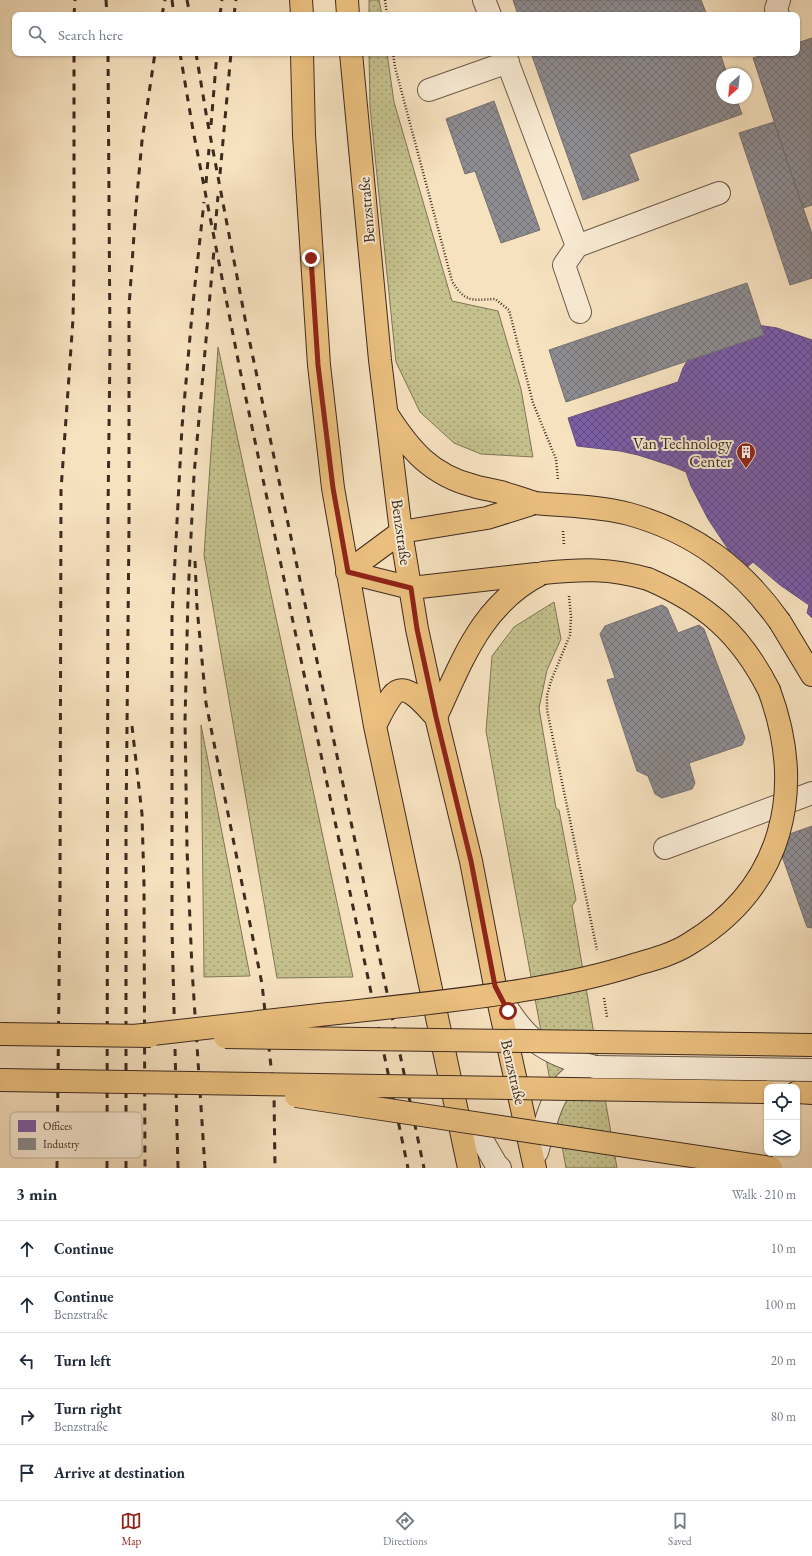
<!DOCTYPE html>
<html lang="en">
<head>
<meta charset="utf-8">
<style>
	:root { --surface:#fff; --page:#f6f6f7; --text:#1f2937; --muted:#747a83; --line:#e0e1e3; --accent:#8f2418 }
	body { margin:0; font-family:"EB Garamond",serif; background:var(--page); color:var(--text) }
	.controls { position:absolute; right:12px; bottom:12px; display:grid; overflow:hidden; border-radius:8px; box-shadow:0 1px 3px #0004 }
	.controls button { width:36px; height:36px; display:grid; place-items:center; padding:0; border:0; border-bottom:1px solid var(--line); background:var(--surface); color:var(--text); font:20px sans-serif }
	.compass { position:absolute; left:716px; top:68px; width:36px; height:36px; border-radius:50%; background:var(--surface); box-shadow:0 1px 3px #0004; rotate:207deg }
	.stop { position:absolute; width:12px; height:12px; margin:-9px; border:3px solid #8f2418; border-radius:50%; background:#fff }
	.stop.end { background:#8f2418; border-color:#fff; box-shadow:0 1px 4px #0008 }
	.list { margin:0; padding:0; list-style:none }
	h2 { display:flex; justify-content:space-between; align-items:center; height:52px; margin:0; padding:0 16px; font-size:17px }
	h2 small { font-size:13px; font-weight:400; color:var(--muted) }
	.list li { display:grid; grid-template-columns:26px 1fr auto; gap:12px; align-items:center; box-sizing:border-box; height:56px; padding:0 16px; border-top:1px solid var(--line) }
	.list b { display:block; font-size:15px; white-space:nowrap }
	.list p { margin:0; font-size:13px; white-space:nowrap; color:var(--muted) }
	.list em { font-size:13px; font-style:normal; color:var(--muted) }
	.icon { flex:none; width:22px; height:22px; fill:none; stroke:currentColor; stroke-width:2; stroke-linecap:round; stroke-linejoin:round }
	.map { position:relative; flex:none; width:812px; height:1168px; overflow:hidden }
	.search { position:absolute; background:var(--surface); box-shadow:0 1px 3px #0004; left:12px; right:12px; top:12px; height:44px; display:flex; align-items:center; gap:10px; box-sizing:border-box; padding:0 14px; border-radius:8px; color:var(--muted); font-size:15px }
	.sheet { height:332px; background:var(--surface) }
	nav { display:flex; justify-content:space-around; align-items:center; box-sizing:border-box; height:56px; border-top:1px solid var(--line); background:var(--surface); font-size:11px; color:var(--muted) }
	nav a { display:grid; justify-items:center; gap:2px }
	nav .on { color:var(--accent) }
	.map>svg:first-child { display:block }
	.grass { fill:url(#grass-dots); stroke:#807656 }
	.offices { fill:url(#offices-cross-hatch); stroke:#684f7e }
	.industry { fill:url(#industry-cross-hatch); stroke:#757070 }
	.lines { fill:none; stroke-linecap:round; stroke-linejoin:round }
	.minor-casing { stroke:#6c5947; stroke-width:24 }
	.major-casing { stroke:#3d2b1f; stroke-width:24 }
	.highway-casing { stroke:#3d2b1f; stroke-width:24 }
	.path { stroke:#3d2b1f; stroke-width:2.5; stroke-dasharray:1 2; stroke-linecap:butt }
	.minor { stroke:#faecd6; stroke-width:22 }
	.major { stroke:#ecc180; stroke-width:22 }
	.highway { stroke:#ecc180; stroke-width:22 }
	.rail { stroke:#3d2b1f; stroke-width:3; stroke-dasharray:7 7; stroke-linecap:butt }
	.minor-bridge-casing { stroke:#6c5947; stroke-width:24; stroke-linecap:butt }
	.highway-bridge-casing { stroke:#3d2b1f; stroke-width:24; stroke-linecap:butt }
	.minor-bridge { stroke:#faecd6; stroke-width:22 }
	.highway-bridge { stroke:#ecc180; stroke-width:22 }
	.route { stroke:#8f2418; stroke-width:5 }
	.labels { text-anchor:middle; stroke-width:4; stroke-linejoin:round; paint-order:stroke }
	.street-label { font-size:16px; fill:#3d2b1f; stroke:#faecd6 }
	.poi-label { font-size:16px; fill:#3d2b1f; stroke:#faecd6; text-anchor:end }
	.key { fill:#faecd6; stroke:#c1b29f; stroke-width:1 }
	.key-label { font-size:11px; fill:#3d2b1f }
</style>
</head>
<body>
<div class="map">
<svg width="812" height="1168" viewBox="0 0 812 1168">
	<defs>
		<pattern id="grass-dots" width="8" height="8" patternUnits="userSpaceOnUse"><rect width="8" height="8" fill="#c4c18d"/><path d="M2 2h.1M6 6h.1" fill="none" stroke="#a09d73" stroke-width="1.8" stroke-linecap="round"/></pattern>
		<pattern id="offices-cross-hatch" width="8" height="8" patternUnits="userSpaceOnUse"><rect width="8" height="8" fill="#7b5ea7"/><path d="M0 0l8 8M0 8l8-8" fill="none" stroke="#614a80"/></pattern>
		<pattern id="industry-cross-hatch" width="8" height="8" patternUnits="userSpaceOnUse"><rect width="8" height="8" fill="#8d8d92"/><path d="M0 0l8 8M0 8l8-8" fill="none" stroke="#747377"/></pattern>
	</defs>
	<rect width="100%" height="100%" fill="#f7e2c0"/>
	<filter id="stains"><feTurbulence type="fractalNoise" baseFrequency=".005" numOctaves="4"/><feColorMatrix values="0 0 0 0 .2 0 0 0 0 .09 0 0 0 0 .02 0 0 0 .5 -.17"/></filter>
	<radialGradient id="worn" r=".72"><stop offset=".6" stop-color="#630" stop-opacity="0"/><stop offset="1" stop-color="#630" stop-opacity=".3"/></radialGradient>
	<path class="grass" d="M 369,0 L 379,0 L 382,15 L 369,15 Z
		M 369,53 L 387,53 L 394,102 L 452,301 L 498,311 L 521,389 L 533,457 L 481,454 L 454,443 L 420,412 L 396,362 L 370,107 Z
		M 218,347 L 353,977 L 277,978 L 204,555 Z
		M 554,602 L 561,639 L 547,670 L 539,708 L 556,808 L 559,810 L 576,900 L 572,906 L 617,1168 L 566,1168 L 486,731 L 492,656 L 514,627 Z
		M 201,725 L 250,976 L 204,977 Z"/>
	<path class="offices" d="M 757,325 L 777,328 L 812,340 L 812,618 L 807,613 L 809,605 L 780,585 L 753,562 L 744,570 L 732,555 L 708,519 L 691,486 L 686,472 L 672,466 L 638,455 L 620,451 L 577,446 L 568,418 L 678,382 L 683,368 L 690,356 L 699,345 L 707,338 L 728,328 Z"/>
	<path class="industry" d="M 513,0 L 701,0 L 707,15 L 518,15 Z
		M 812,38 L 812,205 L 803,208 L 753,58 L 769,53 L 797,53 L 797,43 Z
		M 531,53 L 720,53 L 727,74 L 722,74 L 722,98 L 736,98 L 742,114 L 629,154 L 639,180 L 583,200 Z
		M 494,101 L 540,230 L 501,243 L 475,171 L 465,174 L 446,119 Z
		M 774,122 L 812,234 L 812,278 L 790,285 L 739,133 Z
		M 747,283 L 764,335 L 566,402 L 549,350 Z
		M 662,605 L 667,608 L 678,633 L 699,625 L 704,629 L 745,738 L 742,745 L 689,763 L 695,783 L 692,789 L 662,798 L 655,794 L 648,776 L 637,771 L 607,680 L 615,678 L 600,634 L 605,626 Z
		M 812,826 L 812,928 L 807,927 L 776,839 Z"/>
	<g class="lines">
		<defs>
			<path id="minor" d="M 484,0 L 490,15
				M 778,15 L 776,9 L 779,0
				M 504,53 L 577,246 L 564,265 L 580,312
				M 429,90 L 508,62
				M 577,246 L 719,193
				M 665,848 L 812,793
				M 499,994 C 524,1040 545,1054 595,1067
				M 457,1115 L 481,1138 L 496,1164 L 500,1168
				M 537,1152 C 545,1126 551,1088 577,1074 C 583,1071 589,1069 595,1067"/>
			<path id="major" d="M 301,0 L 302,15
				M 347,0 L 348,15
				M 302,53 L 304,135 L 319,365 L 333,488 L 375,726 L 469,1168
				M 351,53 L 380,360 L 401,532 L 417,629 L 436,717 L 471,861 L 495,986 L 535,1168
				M 347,572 L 401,532
				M 347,572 L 411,588
				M 375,726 C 380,716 385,705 392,696 C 405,678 426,707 436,717"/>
			<path id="highway" d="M 387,414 C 410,450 431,475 474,486 C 483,489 494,490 504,493 C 514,496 525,500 535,503
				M 401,532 L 487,518 L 535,503
				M 648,579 C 706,604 740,633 769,690
				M 411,588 L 536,574
				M 780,622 L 812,675
				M 436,717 C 463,659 482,603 543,573
				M 797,1092 L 812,1093"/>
		</defs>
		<use href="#minor" class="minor-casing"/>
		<use href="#major" class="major-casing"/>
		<use href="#highway" class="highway-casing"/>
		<path class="path" d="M 385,0 L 387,15
			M 393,53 L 395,67 L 452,281 C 465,303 472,300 495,299 L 509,310 L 533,403 L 556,459 L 558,480
			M 563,531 L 564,545
			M 569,596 L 571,617 L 570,635 L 551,681 L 547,695 L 547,710 L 597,950
			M 604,998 L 607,1017"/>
		<use href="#minor" class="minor"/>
		<use href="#major" class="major"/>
		<use href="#highway" class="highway"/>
		<path class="rail" d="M 106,0 L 107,15
			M 172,0 L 174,15
			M 187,0 L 190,15
			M 74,15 L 75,0
			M 162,15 L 165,0
			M 220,15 L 222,0
			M 234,15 L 236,0
			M 180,53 L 193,130 L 240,370 L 408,1168
			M 196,53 L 207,119 L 247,329 L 424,1168
			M 211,125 L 217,53
			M 220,174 L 231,53
			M 206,183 L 209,149
			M 215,230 L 218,196
			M 195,561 L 197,607 L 206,703 L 262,984 L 274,1094 L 275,1168
			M 132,726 L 142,814 L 144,885 L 145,1168
			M 57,1168 L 60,893 L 61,490 L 73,319 L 74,269 L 74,53
			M 107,1168 L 108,511 L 110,349 L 108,53
			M 126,1168 L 126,828 L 129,525 L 129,307 L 136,206 L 142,141 L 155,53
			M 178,1168 L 172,929 L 172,617 L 182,427 L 193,303 L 204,202
			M 205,1168 L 192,969 L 187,849 L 185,721 L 188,597 L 194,475 L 214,250"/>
		<defs>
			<path id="minor-bridge" d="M 595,1067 L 812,1070"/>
			<path id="highway-bridge" d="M 535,503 C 566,506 599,506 629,514 C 694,532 742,568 780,622
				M 543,573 C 583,569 609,568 648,579
				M 0,1034 L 151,1036
				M 135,1036 C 200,1029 264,1021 328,1014 C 393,1007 459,1001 524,990 C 562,984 600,976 637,964 C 655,959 673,954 689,944 C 784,887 806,790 769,690
				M 225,1037 L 812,1045
				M 0,1080 L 767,1092
				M 296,1096 L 771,1168"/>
		</defs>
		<use href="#minor-bridge" class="minor-bridge-casing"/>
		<use href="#highway-bridge" class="highway-bridge-casing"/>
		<use href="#minor-bridge" class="minor-bridge"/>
		<use href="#highway-bridge" class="highway-bridge"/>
	</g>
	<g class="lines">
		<path class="route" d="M 311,258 L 318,365 L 333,488 L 348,572 L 411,588 L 417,629 L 436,717 L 471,861 L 495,986 L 508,1011"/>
	</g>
	<defs>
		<symbol id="building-pin" viewBox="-11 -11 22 30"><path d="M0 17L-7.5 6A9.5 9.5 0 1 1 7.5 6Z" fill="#8f2418" stroke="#faecd6"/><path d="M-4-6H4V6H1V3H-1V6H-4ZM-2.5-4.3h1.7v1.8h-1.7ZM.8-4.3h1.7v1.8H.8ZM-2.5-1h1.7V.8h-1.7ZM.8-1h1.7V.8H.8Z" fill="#fff"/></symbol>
	</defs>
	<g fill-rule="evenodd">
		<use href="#building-pin" x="735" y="441" width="22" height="30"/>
	</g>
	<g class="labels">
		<g class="street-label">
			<text transform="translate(366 210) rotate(-95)" y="6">Benzstraße</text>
			<text transform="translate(402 532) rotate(82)" y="6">Benzstraße</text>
			<text transform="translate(514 1072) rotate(77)" y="6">Benzstraße</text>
		</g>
		<g class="poi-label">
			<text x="732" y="449">Van Technology<tspan x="732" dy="18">Center</tspan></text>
		</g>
	</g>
	<rect x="10" y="1112" width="132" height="46" rx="6" class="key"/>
	<rect x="18" y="1120" width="18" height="12" fill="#7b5ea7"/>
	<rect x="18" y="1138" width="18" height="12" fill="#8d8d92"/>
	<g class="key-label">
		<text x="43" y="1130">Offices</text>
		<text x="43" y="1148">Industry</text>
	</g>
	<rect width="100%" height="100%" filter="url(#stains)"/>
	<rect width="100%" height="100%" fill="url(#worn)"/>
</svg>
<div class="controls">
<button><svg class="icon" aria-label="locate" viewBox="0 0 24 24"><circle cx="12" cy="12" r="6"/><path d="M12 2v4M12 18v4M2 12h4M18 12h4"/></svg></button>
<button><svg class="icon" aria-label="layers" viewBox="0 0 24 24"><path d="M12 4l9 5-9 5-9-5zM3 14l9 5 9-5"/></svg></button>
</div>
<svg class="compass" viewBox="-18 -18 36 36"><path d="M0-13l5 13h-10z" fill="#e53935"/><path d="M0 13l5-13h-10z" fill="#747a83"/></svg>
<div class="stop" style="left:508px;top:1011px"></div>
<div class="stop end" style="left:311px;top:258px"></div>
<div class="search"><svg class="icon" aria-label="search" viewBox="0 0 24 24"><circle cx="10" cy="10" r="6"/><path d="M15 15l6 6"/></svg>Search here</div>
</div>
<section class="sheet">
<h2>3 min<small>Walk · 210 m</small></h2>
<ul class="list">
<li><svg class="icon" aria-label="ahead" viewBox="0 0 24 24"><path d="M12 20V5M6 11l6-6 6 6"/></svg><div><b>Continue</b></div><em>10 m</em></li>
<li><svg class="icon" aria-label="ahead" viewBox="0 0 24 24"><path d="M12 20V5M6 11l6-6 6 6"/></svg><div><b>Continue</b><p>Benzstraße</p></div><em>100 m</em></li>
<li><svg class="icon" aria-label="left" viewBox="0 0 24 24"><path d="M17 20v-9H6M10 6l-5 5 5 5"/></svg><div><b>Turn left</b></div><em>20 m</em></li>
<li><svg class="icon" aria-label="right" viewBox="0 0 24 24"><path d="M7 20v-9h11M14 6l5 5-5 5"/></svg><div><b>Turn right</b><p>Benzstraße</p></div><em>80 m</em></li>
<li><svg class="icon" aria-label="arrive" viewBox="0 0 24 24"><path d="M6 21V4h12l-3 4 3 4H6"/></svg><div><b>Arrive at destination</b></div></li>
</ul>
</section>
<nav>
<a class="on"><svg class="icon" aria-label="map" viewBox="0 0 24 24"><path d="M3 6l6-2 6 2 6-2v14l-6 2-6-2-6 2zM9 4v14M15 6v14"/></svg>Map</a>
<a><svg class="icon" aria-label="directions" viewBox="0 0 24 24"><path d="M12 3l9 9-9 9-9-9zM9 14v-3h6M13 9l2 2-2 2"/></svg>Directions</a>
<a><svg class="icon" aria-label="saved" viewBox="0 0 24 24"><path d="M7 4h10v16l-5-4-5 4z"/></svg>Saved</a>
</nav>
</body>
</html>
